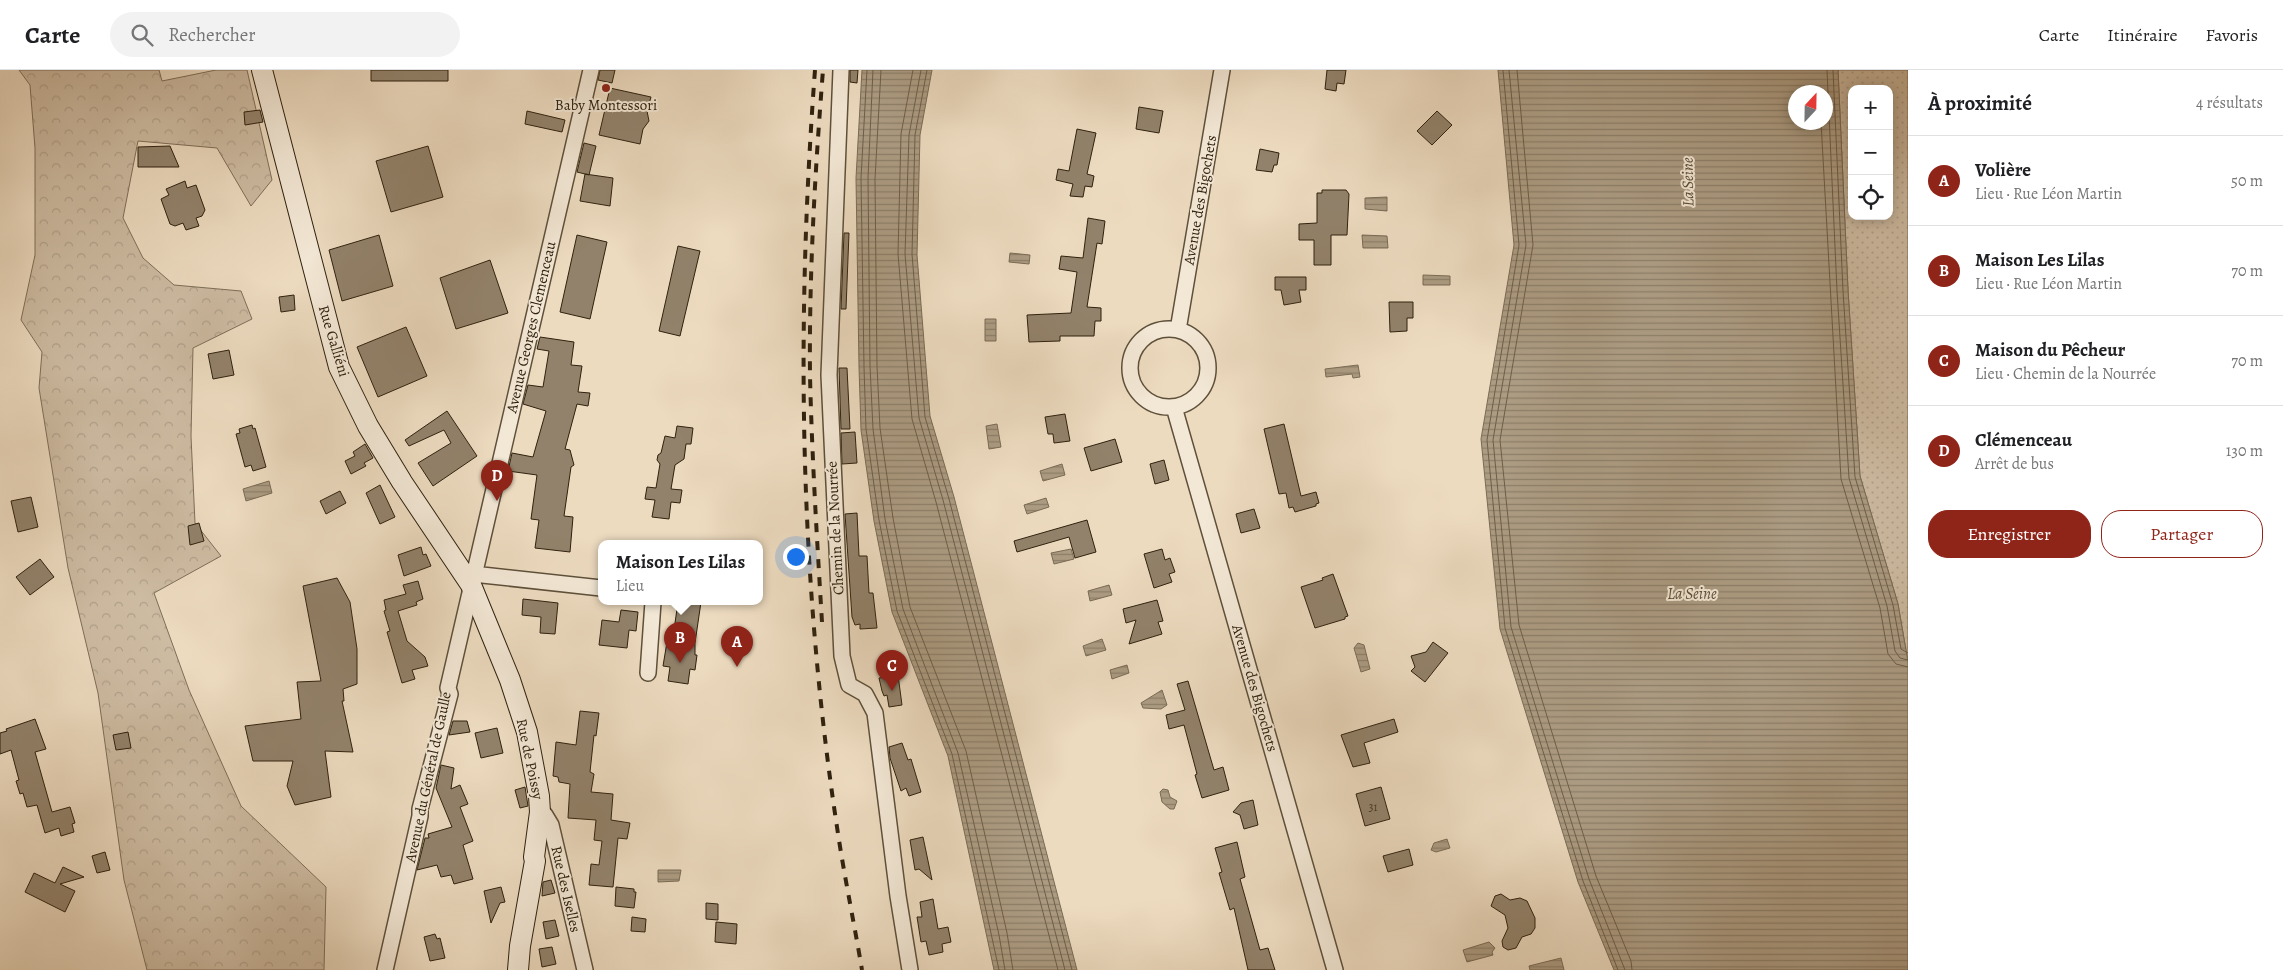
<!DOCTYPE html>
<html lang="fr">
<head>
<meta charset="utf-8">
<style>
	:root { --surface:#fff; --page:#f2f2f2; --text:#202124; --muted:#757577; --line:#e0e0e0; --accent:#8f2418 }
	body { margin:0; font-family:Alegreya,serif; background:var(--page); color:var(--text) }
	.controls { position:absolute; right:15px; top:15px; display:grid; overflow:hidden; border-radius:10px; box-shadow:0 2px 12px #0003 }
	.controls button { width:45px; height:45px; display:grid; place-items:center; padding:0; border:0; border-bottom:1px solid var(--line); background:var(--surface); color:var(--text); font:25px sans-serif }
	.compass { position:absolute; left:1788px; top:15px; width:45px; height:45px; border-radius:50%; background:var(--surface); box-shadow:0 2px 12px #0003; rotate:22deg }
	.you { position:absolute; left:795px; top:486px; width:18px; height:18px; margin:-12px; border:4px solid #fff; border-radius:50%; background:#1a73e8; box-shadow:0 0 0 8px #1a73e833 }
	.badge { display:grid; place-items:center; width:32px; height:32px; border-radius:50%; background:var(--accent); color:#fff; font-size:16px; font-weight:700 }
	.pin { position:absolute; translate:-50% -41px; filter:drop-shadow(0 1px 2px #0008) }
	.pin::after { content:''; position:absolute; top:26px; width:18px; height:15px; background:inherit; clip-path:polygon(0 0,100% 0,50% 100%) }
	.popup { position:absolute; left:598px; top:470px; width:165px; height:65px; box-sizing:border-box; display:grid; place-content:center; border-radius:10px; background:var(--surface); filter:drop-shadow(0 1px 4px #0005); font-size:16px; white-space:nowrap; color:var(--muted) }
	.popup b { font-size:19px; color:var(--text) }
	.popup::after { content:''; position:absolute; left:50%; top:100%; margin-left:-10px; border:10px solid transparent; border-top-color:var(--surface) }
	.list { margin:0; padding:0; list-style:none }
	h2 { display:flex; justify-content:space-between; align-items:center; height:65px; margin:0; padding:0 20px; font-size:21px }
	h2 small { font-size:16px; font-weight:400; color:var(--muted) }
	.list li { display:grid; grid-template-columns:32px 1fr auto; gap:15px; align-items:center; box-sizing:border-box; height:90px; padding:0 20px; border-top:1px solid var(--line) }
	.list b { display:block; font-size:19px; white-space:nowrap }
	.list p { margin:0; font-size:16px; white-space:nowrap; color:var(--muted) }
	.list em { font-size:16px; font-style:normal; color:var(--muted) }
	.actions { display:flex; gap:10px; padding:15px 20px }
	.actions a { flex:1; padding:11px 0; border:1px solid var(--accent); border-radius:20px; text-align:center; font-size:18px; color:var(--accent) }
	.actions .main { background:var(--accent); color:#fff }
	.icon { flex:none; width:28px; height:28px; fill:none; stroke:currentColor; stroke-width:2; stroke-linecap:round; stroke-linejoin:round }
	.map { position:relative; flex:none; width:1908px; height:900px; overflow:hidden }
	header { display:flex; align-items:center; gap:30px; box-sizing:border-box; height:70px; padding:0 25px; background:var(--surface); border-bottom:1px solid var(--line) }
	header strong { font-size:24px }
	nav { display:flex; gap:28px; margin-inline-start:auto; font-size:18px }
	.search { width:350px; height:45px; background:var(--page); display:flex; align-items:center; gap:12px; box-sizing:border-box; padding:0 18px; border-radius:28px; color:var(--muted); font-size:19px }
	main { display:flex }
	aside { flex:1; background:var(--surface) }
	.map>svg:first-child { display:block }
	.forest { fill:url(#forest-crowns); stroke:#7e6e58 }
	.park { fill:url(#park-dots); stroke:#7e6e58; fill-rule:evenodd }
	.water { fill:url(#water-rules); stroke:#7a6b54; fill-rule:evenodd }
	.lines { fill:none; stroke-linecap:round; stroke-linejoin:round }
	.shore { stroke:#6e5e48; stroke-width:1 }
	.building { fill:#92826b; stroke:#2f210e }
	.street-casing { stroke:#5e503a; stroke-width:18 }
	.secondary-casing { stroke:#2f210e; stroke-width:22 }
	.street { stroke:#f3e8d6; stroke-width:15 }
	.secondary { stroke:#f3e8d6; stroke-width:20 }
	.rail { stroke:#2f210e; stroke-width:4; stroke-dasharray:9 9; stroke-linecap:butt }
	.poi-dot { fill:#8f2418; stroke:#f3e8d6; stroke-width:2 }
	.labels { text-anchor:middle; stroke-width:4; stroke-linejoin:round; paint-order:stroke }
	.number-label { font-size:12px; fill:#483925 }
	.poi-label { font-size:15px; fill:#2f210e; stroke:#f3e8d6 }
	.street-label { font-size:15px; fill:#2f210e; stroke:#f3e8d6 }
	.water-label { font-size:16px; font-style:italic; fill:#5b4c37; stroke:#f3e8d6 }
</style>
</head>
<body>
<header>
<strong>Carte</strong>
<div class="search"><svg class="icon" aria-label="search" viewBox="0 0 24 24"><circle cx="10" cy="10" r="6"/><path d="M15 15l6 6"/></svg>Rechercher</div>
<nav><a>Carte</a><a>Itinéraire</a><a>Favoris</a></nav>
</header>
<main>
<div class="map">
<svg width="1908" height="900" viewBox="0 0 1908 900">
	<defs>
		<pattern id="forest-crowns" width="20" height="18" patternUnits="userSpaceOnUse" patternTransform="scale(1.25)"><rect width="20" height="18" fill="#cdbba2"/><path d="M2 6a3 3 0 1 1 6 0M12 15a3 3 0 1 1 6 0" fill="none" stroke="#b0a08a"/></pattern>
		<pattern id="park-dots" width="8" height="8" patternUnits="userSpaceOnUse" patternTransform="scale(1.25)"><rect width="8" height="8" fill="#cdbba2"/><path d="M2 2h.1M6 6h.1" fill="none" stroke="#b0a08a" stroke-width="1.8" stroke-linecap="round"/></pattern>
		<pattern id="water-rules" width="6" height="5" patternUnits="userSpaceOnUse" patternTransform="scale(1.25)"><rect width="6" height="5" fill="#ac9c83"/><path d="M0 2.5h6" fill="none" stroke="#8c7f6a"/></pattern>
	</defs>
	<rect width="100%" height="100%" fill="#eddbc0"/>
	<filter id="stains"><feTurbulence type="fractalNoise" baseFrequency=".004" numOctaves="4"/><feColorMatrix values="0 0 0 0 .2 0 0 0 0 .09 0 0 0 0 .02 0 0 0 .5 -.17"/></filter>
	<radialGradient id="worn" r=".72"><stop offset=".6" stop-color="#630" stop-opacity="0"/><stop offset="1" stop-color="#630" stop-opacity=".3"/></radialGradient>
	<path class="forest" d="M 19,0 L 159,0 L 162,11 L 216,0 L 247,0 L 272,110 L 251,136 L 217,78 L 138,71 L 123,148 L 143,188 L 174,215 L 241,221 L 252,249 L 193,278 L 191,366 L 195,453 L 221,486 L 154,523 L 189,620 L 241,736 L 326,817 L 324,900 L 147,900 L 124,810 L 98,623 L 68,498 L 39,318 L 42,282 L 21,250 L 35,185 L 35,78 L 30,15 Z"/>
	<path class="park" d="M 1838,0 L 1908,0 L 1908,592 L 1898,534 L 1860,406 L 1848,220 ZM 1852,19 L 1889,19 L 1889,146 L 1852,146 Z"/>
	<path class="water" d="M 862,0 L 932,0 L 920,65 L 917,185 L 930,346 L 954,427 L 1077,900 L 994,900 L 948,686 L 892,542 L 874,451 L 861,360 L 859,297 L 856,108 Z
		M 1498,0 L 1838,0 L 1848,220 L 1860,406 L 1898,534 L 1908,592 L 1908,900 L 1614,900 L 1578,812 L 1500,559 L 1481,369 L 1514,175 ZM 1796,22 L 1826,22 L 1826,52 L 1796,52 Z
		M 1387,127 L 1387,141 L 1365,139 L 1365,128 Z
		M 1362,165 L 1387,166 L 1388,178 L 1363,178 Z
		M 1010,183 L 1030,185 L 1029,194 L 1009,192 Z
		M 1423,205 L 1450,206 L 1450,215 L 1423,215 Z
		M 985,249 L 996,249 L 996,271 L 985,271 Z
		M 1358,295 L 1360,307 L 1353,308 L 1352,304 L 1326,307 L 1325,299 Z
		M 997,354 L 1001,377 L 989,379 L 986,356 Z
		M 1062,394 L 1065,405 L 1043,411 L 1040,401 Z
		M 269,411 L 272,423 L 246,431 L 243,419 Z
		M 1046,428 L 1049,437 L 1027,444 L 1024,435 Z
		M 1071,479 L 1074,489 L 1054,494 L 1051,483 Z
		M 1109,515 L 1112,525 L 1090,531 L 1088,521 Z
		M 1102,569 L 1106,580 L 1086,586 L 1083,576 Z
		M 1358,573 L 1364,575 L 1370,599 L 1361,602 L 1354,578 Z
		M 1127,595 L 1129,603 L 1112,609 L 1110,600 Z
		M 1162,620 L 1167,635 L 1161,639 L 1143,638 L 1141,633 Z
		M 1163,719 L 1168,720 L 1170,727 L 1177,731 L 1174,739 L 1170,739 L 1162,732 L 1160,722 Z
		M 1447,769 L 1450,778 L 1436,782 L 1431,780 L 1434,773 Z
		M 658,800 L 681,800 L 679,811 L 658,812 Z
		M 1489,872 L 1495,878 L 1492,882 L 1493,885 L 1467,892 L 1463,880 Z
		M 1561,888 L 1564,900 L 1530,900 L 1529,896 Z"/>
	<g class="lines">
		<path class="shore" d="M 867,0 L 861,108 L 864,297 L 866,359 L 879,450 L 897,541 L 952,684 L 999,900
			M 873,0 L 868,108 L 870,296 L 873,359 L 885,449 L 903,539 L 958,683 L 999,865 L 1005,900
			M 881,0 L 875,109 L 877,296 L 880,358 L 893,448 L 910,537 L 966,681 L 1007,863 L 1013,900
			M 913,0 L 901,64 L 898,184 L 912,349 L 936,432 L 1058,900
			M 921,0 L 909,65 L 905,184 L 919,348 L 943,430 L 1065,900
			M 927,0 L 915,65 L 912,184 L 925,347 L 949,429 L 1072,900
			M 1503,0 L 1519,175 L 1487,370 L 1505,558 L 1583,811 L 1618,900
			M 1509,0 L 1526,175 L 1493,370 L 1511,557 L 1589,809 L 1625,900
			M 1517,0 L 1533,175 L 1500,370 L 1519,555 L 1596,806 L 1631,891 L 1632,900
			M 1827,0 L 1837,221 L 1849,408 L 1887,536 L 1895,581 L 1900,588 L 1908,590
			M 1833,0 L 1843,221 L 1855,407 L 1893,535 L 1901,579 L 1908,583
			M 1821,52 L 1841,409 L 1880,538 L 1888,584 L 1896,594 L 1908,597"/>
	</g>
	<path class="building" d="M 371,0 L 448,0 L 448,11 L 371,11 Z
		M 600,0 L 615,0 L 612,13 L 598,10 Z
		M 850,0 L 858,0 L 857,13 L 850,12 Z
		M 1327,0 L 1346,0 L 1344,14 L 1337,13 L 1336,21 L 1325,19 Z
		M 610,18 L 651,27 L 647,41 L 649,51 L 643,59 L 640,74 L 599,65 Z
		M 1139,37 L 1163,41 L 1159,63 L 1136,59 Z
		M 260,40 L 263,52 L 245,55 L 244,42 Z
		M 527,41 L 565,50 L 562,62 L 525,54 Z
		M 1437,41 L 1452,55 L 1432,75 L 1417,61 Z
		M 1077,59 L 1096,63 L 1087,104 L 1094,106 L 1092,117 L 1085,116 L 1083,127 L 1070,126 L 1073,114 L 1056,110 L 1058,99 L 1069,101 Z
		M 584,73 L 596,76 L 589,105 L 577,102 Z
		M 170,76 L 179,97 L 138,97 L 138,77 Z
		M 428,76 L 443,127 L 391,142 L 376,91 Z
		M 1260,79 L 1279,83 L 1277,95 L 1274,95 L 1272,102 L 1256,100 Z
		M 585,104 L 613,108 L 610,136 L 580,131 Z
		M 185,111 L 187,118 L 196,115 L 205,140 L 202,146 L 196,148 L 199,156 L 186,160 L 183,153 L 175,156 L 170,154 L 161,129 L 169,125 L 166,119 Z
		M 1322,120 L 1346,120 L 1349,124 L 1347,165 L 1331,165 L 1331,195 L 1314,195 L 1314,170 L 1299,170 L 1299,154 L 1317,153 L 1317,123 L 1322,123 Z
		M 1088,148 L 1105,151 L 1102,174 L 1097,173 L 1087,237 L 1101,238 L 1101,251 L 1095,251 L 1094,266 L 1060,266 L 1060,271 L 1029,272 L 1027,245 L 1071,243 L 1077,202 L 1059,199 L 1061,186 L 1083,188 Z
		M 844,163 L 849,163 L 846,239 L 841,239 Z
		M 379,165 L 393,216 L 342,231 L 329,180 Z
		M 577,165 L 607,172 L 590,249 L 560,242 Z
		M 678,176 L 700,181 L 680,266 L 659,261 Z
		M 490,190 L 508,243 L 456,259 L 440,208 Z
		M 1275,207 L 1306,207 L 1306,220 L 1299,220 L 1301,232 L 1284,235 L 1281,220 L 1275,220 Z
		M 294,225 L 295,240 L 281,242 L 279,227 Z
		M 1389,232 L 1413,232 L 1413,248 L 1407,248 L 1407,261 L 1390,262 Z
		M 406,257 L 427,306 L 378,327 L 357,277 Z
		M 540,267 L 574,272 L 571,295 L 582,296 L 578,322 L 590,323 L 588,336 L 577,334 L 565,379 L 570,380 L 574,395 L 571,397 L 564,446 L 573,447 L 570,482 L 535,478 L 539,450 L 531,449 L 537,405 L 508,401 L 512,383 L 533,387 L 546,341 L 523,334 L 528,315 L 543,317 L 549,281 L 537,279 Z
		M 229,280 L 234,305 L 213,309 L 208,284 Z
		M 839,298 L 847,298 L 850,359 L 841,359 Z
		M 447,341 L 477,386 L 433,416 L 418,393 L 451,373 L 444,360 L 409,376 L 405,370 Z
		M 1065,344 L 1070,371 L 1054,373 L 1053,364 L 1048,364 L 1045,347 Z
		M 1284,354 L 1301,426 L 1316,422 L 1319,433 L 1316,434 L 1316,436 L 1295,442 L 1293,437 L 1289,438 L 1286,423 L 1279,424 L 1264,359 Z
		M 252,355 L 253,359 L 255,358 L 266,397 L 253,401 L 251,395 L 245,397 L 236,364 L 240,363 L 239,359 Z
		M 677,356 L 693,358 L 691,374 L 686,374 L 684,389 L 675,395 L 671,419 L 682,420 L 680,433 L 671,432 L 669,449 L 652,447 L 655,430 L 645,429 L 647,417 L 656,418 L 660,394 L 657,390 L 658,385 L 661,383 L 665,366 L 675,368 Z
		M 855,362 L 857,393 L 842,394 L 841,363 Z
		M 1115,369 L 1122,392 L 1091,401 L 1084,378 Z
		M 365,374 L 373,388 L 364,393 L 366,396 L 351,404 L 345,391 L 355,386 L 353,382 Z
		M 1164,390 L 1169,410 L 1155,414 L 1150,394 Z
		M 380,415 L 395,447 L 380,454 L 366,423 Z
		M 340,421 L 346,433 L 326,444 L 320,431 Z
		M 31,427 L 38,457 L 18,462 L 11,431 Z
		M 1254,439 L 1260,458 L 1241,463 L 1236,444 Z
		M 857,443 L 859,486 L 867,486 L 869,523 L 873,523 L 877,558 L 860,559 L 860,554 L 855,555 L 852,547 L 845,444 Z
		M 1087,450 L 1096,482 L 1075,488 L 1069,467 L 1017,482 L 1014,471 Z
		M 199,453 L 204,471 L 190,475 L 188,456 Z
		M 421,477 L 423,485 L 426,484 L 431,496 L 404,506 L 398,485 Z
		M 1162,479 L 1165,490 L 1170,488 L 1175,502 L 1169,504 L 1172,512 L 1154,518 L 1144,484 Z
		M 40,489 L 54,507 L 30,525 L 16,507 Z
		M 1333,504 L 1348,546 L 1345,547 L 1345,549 L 1315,558 L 1301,517 L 1323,510 L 1322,508 Z
		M 337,508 L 350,532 L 357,579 L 357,614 L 343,619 L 344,631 L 342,631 L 353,682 L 325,681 L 331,727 L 295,735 L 287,716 L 293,691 L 253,691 L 245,656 L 301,649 L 297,612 L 321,611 L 303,516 Z
		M 418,511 L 423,529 L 416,532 L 417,535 L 398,541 L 407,571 L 425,587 L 428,596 L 412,600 L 415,609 L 402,613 L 387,562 L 390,561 L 384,541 L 386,540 L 384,530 L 406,524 L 403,515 Z
		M 523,529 L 558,533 L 555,564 L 540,563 L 541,547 L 522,545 Z
		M 1157,530 L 1163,551 L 1158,552 L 1162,564 L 1129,574 L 1136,550 L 1126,553 L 1123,539 Z
		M 678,532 L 701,532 L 695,573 L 695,585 L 697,585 L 695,600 L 690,599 L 688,614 L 668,611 L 670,597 L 663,596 L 668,566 L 673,567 Z
		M 621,540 L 638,542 L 636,561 L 629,560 L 627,578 L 599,575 L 602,550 L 619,552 Z
		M 1433,572 L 1448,583 L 1425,612 L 1411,601 L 1415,597 L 1411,586 L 1426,582 Z
		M 898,605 L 902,635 L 889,637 L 887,625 L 884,626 L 882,621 L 879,608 Z
		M 1188,611 L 1214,700 L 1223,697 L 1229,720 L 1202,728 L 1195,705 L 1197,704 L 1184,655 L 1169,659 L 1166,645 L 1185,640 L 1177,614 Z
		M 580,641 L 599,643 L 596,666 L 594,665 L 590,702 L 594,704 L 591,722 L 613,724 L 611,750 L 630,753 L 627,769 L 618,768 L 613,817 L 589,815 L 591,794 L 599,795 L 602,771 L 594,770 L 596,750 L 568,748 L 570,714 L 559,712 L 558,707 L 553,706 L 556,672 L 576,675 Z
		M 35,649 L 46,679 L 35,682 L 52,742 L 70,737 L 75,753 L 72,754 L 74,762 L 61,766 L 59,758 L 45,763 L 37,735 L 27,737 L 23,723 L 20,724 L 16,711 L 19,710 L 11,680 L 0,684 L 0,663 L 7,661 L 6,659 Z
		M 1394,649 L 1398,662 L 1364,673 L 1370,693 L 1353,697 L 1341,665 Z
		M 453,651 L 467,651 L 470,662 L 449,665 Z
		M 497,658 L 503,683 L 481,688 L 475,663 Z
		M 128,662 L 131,678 L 116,680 L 113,665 Z
		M 902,673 L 908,690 L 911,689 L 921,722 L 909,726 L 906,718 L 901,721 L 890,688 L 889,677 Z
		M 441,695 L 454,698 L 451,719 L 460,715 L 468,734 L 460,737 L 473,771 L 463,775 L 473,809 L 454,814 L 451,805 L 441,807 L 437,795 L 417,800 L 425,768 L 429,768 L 428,764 L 452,757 L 436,718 Z
		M 525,717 L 528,736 L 520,738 L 515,720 Z
		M 1381,717 L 1390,749 L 1365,756 L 1356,724 Z
		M 1253,730 L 1258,755 L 1244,759 L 1240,745 L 1233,742 L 1241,733 Z
		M 923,767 L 932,810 L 919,799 L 915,800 L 910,770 Z
		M 1237,772 L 1245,807 L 1240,809 L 1260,880 L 1268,878 L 1275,900 L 1248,900 L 1234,838 L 1230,840 L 1219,803 L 1222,802 L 1215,778 Z
		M 1409,779 L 1413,795 L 1388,802 L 1383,786 Z
		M 105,782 L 110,800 L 97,803 L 92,786 Z
		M 63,797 L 84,807 L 60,814 L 75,821 L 65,842 L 25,822 L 34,803 L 55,813 Z
		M 551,810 L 555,823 L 542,826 L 543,812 Z
		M 501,817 L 505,832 L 500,833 L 491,853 L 484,821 Z
		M 616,817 L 634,819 L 634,822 L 636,822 L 634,838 L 615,836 Z
		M 1501,824 L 1510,830 L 1520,828 L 1527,831 L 1535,848 L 1535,858 L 1531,864 L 1522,867 L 1516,878 L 1508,880 L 1503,877 L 1502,871 L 1508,858 L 1505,845 L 1491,836 L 1495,826 Z
		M 933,829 L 938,859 L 948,857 L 951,872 L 942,874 L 943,882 L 929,885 L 926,871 L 921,872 L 917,847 L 922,847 L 920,832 Z
		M 706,833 L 718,834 L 718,850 L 706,849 Z
		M 632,847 L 646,849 L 645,862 L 631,861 Z
		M 555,850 L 559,866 L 546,869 L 543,852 Z
		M 716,852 L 737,854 L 736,874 L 715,872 Z
		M 435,864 L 437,869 L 440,868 L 445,888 L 430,891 L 424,867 Z
		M 552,877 L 556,894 L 542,897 L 539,879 Z"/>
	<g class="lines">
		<defs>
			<path id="street" d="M 841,0 L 829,305 L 842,586 L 849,615 L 865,624 L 875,643 L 898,826 L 910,900
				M1130 298a39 39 0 1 1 78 0a39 39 0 1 1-78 0Z
				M 1178,260 L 1222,0
				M 1174,337 L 1335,900
				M 473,504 L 601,518
				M 648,603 L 653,532
				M 540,742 L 545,745 L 551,755 L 585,900
				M 385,900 L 420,746 L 420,739 L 450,624 L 448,618 L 591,0"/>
			<path id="secondary" d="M 262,0 L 339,297 L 368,356 L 402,412 L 471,515 L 510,610 L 527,662 L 539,726 L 540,742 L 534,787 L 535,791 L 520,876 L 518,900"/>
		</defs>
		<use href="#street" class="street-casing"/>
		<use href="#secondary" class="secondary-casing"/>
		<use href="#street" class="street"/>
		<use href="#secondary" class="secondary"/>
		<path class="rail" d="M 815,0 C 796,252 799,507 837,757 C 844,805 854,852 862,900
			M 822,552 C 817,470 812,388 810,306 C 809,204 815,102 823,0"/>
	</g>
	<circle class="poi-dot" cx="606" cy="18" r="5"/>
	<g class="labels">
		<g class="number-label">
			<text x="1373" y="741">31</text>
		</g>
		<g class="poi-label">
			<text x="606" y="40">Baby Montessori</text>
		</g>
		<g class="street-label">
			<text transform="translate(1200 130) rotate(-80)" y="5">Avenue des Bigochets</text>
			<text transform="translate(531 257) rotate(-77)" y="5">Avenue Georges Clemenceau</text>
			<text transform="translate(334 271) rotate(73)" y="5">Rue Galliéni</text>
			<text transform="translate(835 458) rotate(-93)" y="5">Chemin de la Nourrée</text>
			<text transform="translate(1255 618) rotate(74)" y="5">Avenue des Bigochets</text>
			<text transform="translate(530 689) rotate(78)" y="5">Rue de Poissy</text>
			<text transform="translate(428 707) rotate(-78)" y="5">Avenue du Général de Gaulle</text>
			<text transform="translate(566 819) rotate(77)" y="5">Rue des Iselles</text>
		</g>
		<g class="water-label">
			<text transform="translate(1687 112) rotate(-91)" y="6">La Seine</text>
			<text x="1692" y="529">La Seine</text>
		</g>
	</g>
	<rect width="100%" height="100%" filter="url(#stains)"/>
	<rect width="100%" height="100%" fill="url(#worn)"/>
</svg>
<div class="controls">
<button>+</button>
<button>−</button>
<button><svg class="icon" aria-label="locate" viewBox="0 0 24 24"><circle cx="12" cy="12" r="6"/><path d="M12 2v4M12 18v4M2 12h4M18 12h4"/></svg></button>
</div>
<svg class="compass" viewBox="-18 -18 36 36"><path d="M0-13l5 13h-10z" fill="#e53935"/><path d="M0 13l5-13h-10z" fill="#757577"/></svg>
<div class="you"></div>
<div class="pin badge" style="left:737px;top:597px">A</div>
<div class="pin badge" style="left:680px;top:593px">B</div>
<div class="popup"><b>Maison Les Lilas</b>Lieu</div>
<div class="pin badge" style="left:892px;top:621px">C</div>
<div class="pin badge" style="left:497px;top:431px">D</div>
</div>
<aside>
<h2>À proximité<small>4 résultats</small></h2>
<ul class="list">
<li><span class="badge">A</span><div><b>Volière</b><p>Lieu · Rue Léon Martin</p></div><em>50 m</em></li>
<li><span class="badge">B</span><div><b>Maison Les Lilas</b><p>Lieu · Rue Léon Martin</p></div><em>70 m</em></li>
<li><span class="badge">C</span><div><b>Maison du Pêcheur</b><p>Lieu · Chemin de la Nourrée</p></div><em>70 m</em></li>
<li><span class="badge">D</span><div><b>Clémenceau</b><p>Arrêt de bus</p></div><em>130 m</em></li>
</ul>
<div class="actions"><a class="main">Enregistrer</a><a>Partager</a></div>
</aside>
</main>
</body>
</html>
